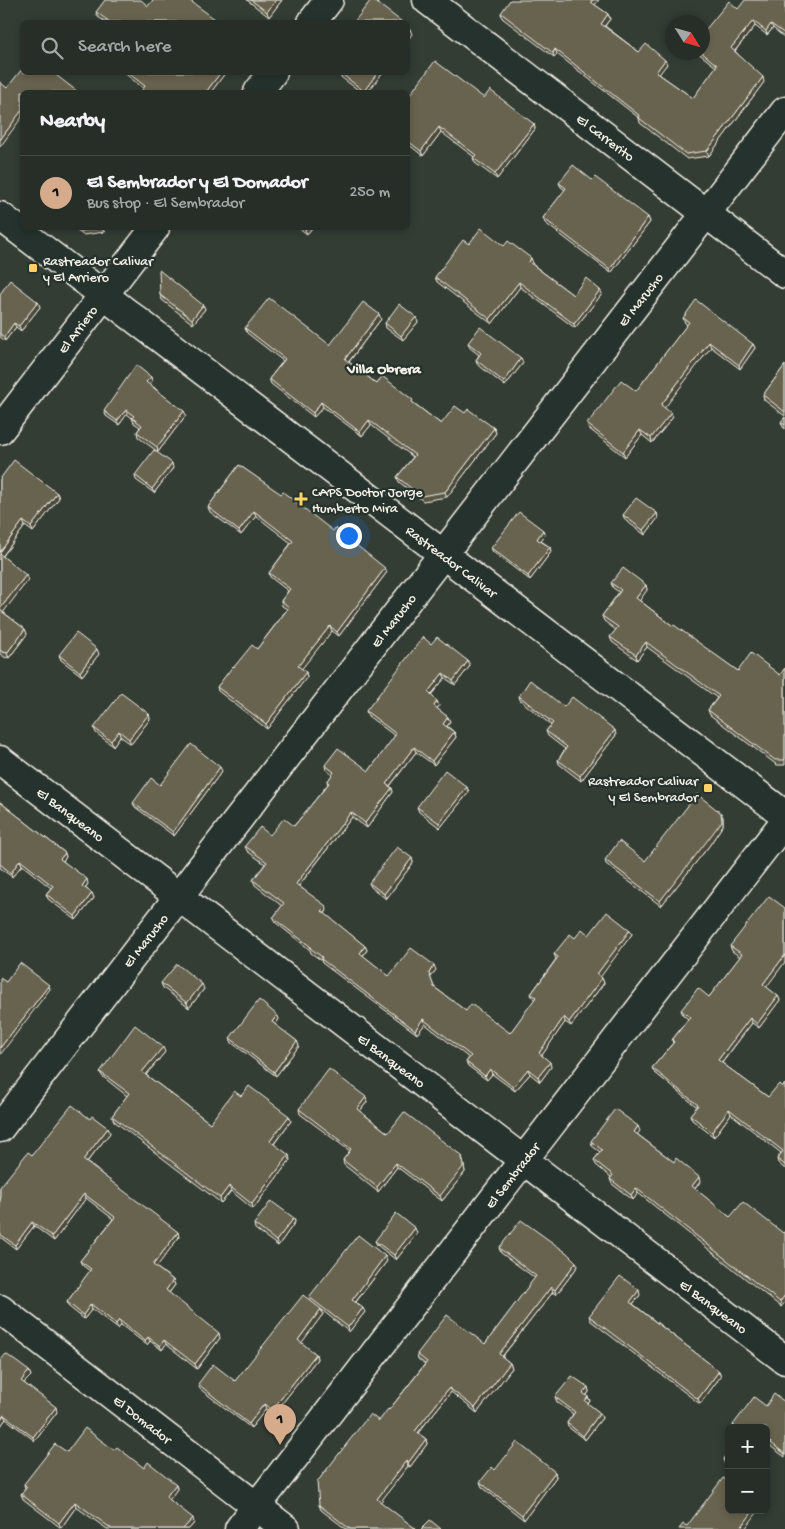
<!DOCTYPE html>
<html lang="en">
<head>
<meta charset="utf-8">
<style>
	:root { --surface:#262e27; --page:#2e362f; --text:#f1f3f6; --muted:#a4a8a7; --line:#424a44; --accent:#d6ab8b }
	body { margin:0; font-family:"Gochi Hand",sans-serif; background:var(--page); color:var(--text) }
	.controls { position:absolute; right:15px; bottom:15px; display:grid; overflow:hidden; border-radius:8px; box-shadow:0 2px 8px #0003 }
	.controls button { width:45px; height:45px; display:grid; place-items:center; padding:0; border:0; border-bottom:1px solid var(--line); background:var(--surface); color:var(--text); font:25px sans-serif }
	.compass { position:absolute; left:665px; top:15px; width:45px; height:45px; border-radius:50%; background:var(--surface); box-shadow:0 2px 8px #0003; rotate:127deg }
	.you { position:absolute; left:348px; top:535px; width:18px; height:18px; margin:-12px; border:4px solid #fff; border-radius:50%; background:#1a73e8; box-shadow:0 0 0 8px #1a73e833 }
	.badge { display:grid; place-items:center; width:32px; height:32px; border-radius:50%; background:var(--accent); color:#111; font-size:16px; font-weight:700 }
	.pin { position:absolute; translate:-50% -41px; filter:drop-shadow(0 1px 2px #0008) }
	.pin::after { content:''; position:absolute; top:26px; width:18px; height:15px; background:inherit; clip-path:polygon(0 0,100% 0,50% 100%) }
	.list { margin:0; padding:0; list-style:none }
	h2 { display:flex; justify-content:space-between; align-items:center; height:65px; margin:0; padding:0 20px; font-size:21px }
	h2 small { font-size:16px; font-weight:400; color:var(--muted) }
	.list li { display:grid; grid-template-columns:32px 1fr auto; gap:15px; align-items:center; box-sizing:border-box; height:75px; padding:0 20px; border-top:1px solid var(--line) }
	.list b { display:block; font-size:19px; white-space:nowrap }
	.list p { margin:0; font-size:16px; white-space:nowrap; color:var(--muted) }
	.list em { font-size:16px; font-style:normal; color:var(--muted) }
	.icon { flex:none; width:28px; height:28px; fill:none; stroke:currentColor; stroke-width:2; stroke-linecap:round; stroke-linejoin:round }
	.map { position:relative; flex:none; width:785px; height:1529px; overflow:hidden }
	.search { position:absolute; background:var(--surface); box-shadow:0 2px 8px #0003; left:20px; top:20px; width:390px; height:55px; display:flex; align-items:center; gap:12px; box-sizing:border-box; padding:0 18px; border-radius:8px; color:var(--muted); font-size:19px }
	.panel { position:absolute; background:var(--surface); box-shadow:0 2px 8px #0003; left:20px; top:90px; width:390px; height:140px; border-radius:8px }
	.map>svg:first-child { display:block }
	.lines { fill:none; stroke-linecap:round; stroke-linejoin:round }
	.minor-casing { stroke:#f4f1e8; stroke-width:31 }
	.major-casing { stroke:#f4f1e8; stroke-width:31 }
	.minor { stroke:#26332d; stroke-width:28 }
	.major { stroke:#26332d; stroke-width:28 }
	.wall { fill:#595645; stroke:#f4f1e8 }
	.shaded-wall { fill:#484638; stroke:#f4f1e8 }
	.building { fill:#676450; stroke:#f4f1e8 }
	.poi-dot { fill:#ffd166; stroke:#26332d; stroke-width:2 }
	.labels { text-anchor:middle; stroke-width:4.5; stroke-linejoin:round; paint-order:stroke }
	.street-label { font-size:14px; fill:#f4f1e8; stroke:#26332d }
	.poi-label { font-size:14px; fill:#f4f1e8; stroke:#26332d; text-anchor:start }
	.neighbourhood-label { font-size:15px; font-weight:bold; fill:#f4f1e8; stroke:#26332d }
</style>
</head>
<body>
<div class="map">
<svg width="785" height="1529" viewBox="0 0 785 1529">
	<rect width="100%" height="100%" fill="#333d34"/>
	<filter id="ink" filterUnits="userSpaceOnUse"><feTurbulence type="fractalNoise" baseFrequency=".02" numOctaves="2"/><feDisplacementMap in="SourceGraphic" scale="10" xChannelSelector="R" yChannelSelector="G"/><feConvolveMatrix kernelMatrix="1 2 1 2 8 2 1 2 1" color-interpolation-filters="sRGB"/></filter>
	<g filter="url(#ink)">
		<g class="lines">
			<defs>
				<path id="minor" d="M 427,0 L 785,274
					M 312,22 L 329,0
					M 258,92 L 273,72
					M 0,430 L 155,228
					M 0,760 L 785,1360
					M 0,1128 L 785,111
					M 0,1309 L 286,1529
					M 239,1529 L 785,821"/>
				<path id="major" d="M 0,216 L 785,815"/>
			</defs>
			<use href="#minor" class="minor-casing"/>
			<use href="#major" class="major-casing"/>
			<use href="#minor" class="minor"/>
			<use href="#major" class="major"/>
		</g>
		<path class="wall" d="M 247,0 L 282,0 L 269,17 Z
			M 785,0 L 785,38 L 773,28 L 767,35 L 755,26 L 735,51 L 764,82 L 709,156 L 687,159 L 640,123 L 639,118 L 557,54 L 554,57 L 502,18 L 501,13 L 595,5 L 608,14 L 610,19 L 605,26 L 639,52 L 667,64 L 659,74 L 693,98 L 716,67 L 697,52 L 702,52 L 738,9 Z
			M 148,6 L 219,22 L 106,22 L 98,17 L 96,12 Z
			M 123,72 L 226,72 L 211,92 L 144,89 Z
			M 334,72 L 383,72 L 368,92 L 361,92 Z
			M 408,97 L 484,98 L 534,124 L 535,129 L 497,179 L 475,163 L 473,158 L 474,157 L 441,132 L 423,156 L 408,144 Z
			M 559,183 L 648,217 L 650,222 L 611,273 L 545,223 L 543,218 L 565,190 L 561,187 Z
			M 73,228 L 108,228 L 104,232 L 83,235 Z
			M 299,228 L 312,228 L 307,234 Z
			M 469,244 L 504,246 L 533,263 L 532,264 L 573,295 L 600,290 L 602,294 L 575,328 L 520,287 L 492,324 L 437,282 L 435,277 Z
			M 0,294 L 38,302 L 40,307 L 21,331 L 16,327 L 5,341 L 0,337 Z
			M 160,295 L 203,305 L 205,309 L 193,324 L 162,300 Z
			M 683,318 L 753,344 L 755,348 L 740,369 L 711,347 L 664,408 L 673,417 L 652,443 L 642,435 L 625,457 L 588,428 L 587,424 L 636,391 L 687,325 L 685,323 Z
			M 381,319 L 349,362 L 377,384 L 415,404 L 441,424 L 465,413 L 494,428 L 496,433 L 447,497 L 423,501 L 399,482 L 397,477 L 413,457 L 371,425 L 362,436 L 323,407 L 314,417 L 271,384 L 269,379 L 283,361 L 247,333 L 245,328 L 330,345 Z
			M 418,322 L 403,340 L 386,328 L 385,323 Z
			M 468,343 L 521,358 L 523,363 L 505,386 L 477,364 L 476,360 L 479,355 L 470,348 Z
			M 785,365 L 785,416 L 764,400 L 763,395 Z
			M 151,377 L 152,381 L 150,384 L 186,415 L 158,452 L 138,437 L 137,432 L 140,427 L 134,423 L 132,418 L 127,414 L 119,425 L 106,416 L 104,411 Z
			M 785,417 L 785,429 L 783,427 L 781,422 Z
			M 239,465 L 387,572 L 339,636 L 332,631 L 301,669 L 306,672 L 307,677 L 267,729 L 218,691 L 217,687 L 234,667 L 257,649 L 287,609 L 282,606 L 281,601 L 288,591 L 270,577 L 269,573 L 291,543 L 256,516 L 241,535 L 210,512 L 208,507 Z
			M 173,468 L 154,493 L 136,480 L 135,475 Z
			M 0,479 L 57,493 L 59,498 L 33,532 L 25,526 L 3,556 L 28,580 L 3,612 L 25,629 L 27,634 L 9,658 L 7,657 L 6,658 L 0,654 Z
			M 657,513 L 658,518 L 645,535 L 625,520 L 623,515 Z
			M 543,530 L 545,535 L 541,541 L 550,547 L 551,552 L 530,580 L 493,552 L 491,548 Z
			M 611,583 L 646,585 L 647,590 L 639,600 L 673,626 L 738,671 L 780,675 L 785,668 L 785,765 L 777,765 L 710,715 L 708,710 L 717,698 L 647,647 L 637,660 L 612,642 L 610,637 L 616,630 L 604,621 L 602,616 L 619,592 L 613,588 Z
			M 431,644 L 468,661 L 470,666 L 455,685 L 445,678 L 431,695 L 437,701 L 439,706 L 437,709 L 448,717 L 450,722 L 447,726 L 454,732 L 456,737 L 434,765 L 416,752 L 390,786 L 393,792 L 367,828 L 352,817 L 299,886 L 327,910 L 325,914 L 365,946 L 367,950 L 363,956 L 389,976 L 436,970 L 430,977 L 434,987 L 466,1011 L 510,1033 L 535,1000 L 533,998 L 531,994 L 556,959 L 554,954 L 575,938 L 589,935 L 630,930 L 632,934 L 600,976 L 602,978 L 604,983 L 571,1026 L 565,1022 L 542,1055 L 551,1067 L 540,1082 L 530,1074 L 515,1091 L 492,1074 L 487,1080 L 468,1066 L 466,1062 L 469,1058 L 425,1024 L 417,1034 L 322,963 L 321,960 L 311,953 L 310,950 L 275,922 L 273,918 L 282,906 L 255,885 L 253,880 L 265,864 L 247,851 L 245,846 L 294,826 L 328,784 L 327,782 L 332,775 L 326,770 L 325,765 L 369,771 L 395,736 L 368,716 L 366,711 Z
			M 99,654 L 82,676 L 61,660 L 59,655 Z
			M 519,696 L 564,707 L 616,735 L 581,781 L 559,764 L 558,760 L 565,749 L 548,736 L 546,731 L 551,725 L 520,700 Z
			M 149,714 L 150,719 L 131,744 L 120,736 L 113,746 L 96,733 L 94,728 Z
			M 222,771 L 174,836 L 135,807 L 133,803 L 160,785 Z
			M 469,792 L 440,828 L 419,812 L 417,807 Z
			M 0,802 L 65,853 L 66,857 L 63,861 L 88,884 L 85,888 L 92,893 L 94,898 L 76,920 L 48,899 L 46,894 L 51,888 L 22,865 L 12,877 L 0,868 Z
			M 723,817 L 723,825 L 709,846 L 661,906 L 606,864 L 605,860 L 645,861 Z
			M 412,858 L 413,863 L 386,899 L 371,887 L 369,883 Z
			M 785,908 L 785,962 L 766,987 L 778,996 L 780,1000 L 759,1028 L 752,1023 L 722,1063 L 768,1097 L 782,1087 L 785,1084 L 785,1169 L 778,1163 L 777,1159 L 781,1153 L 731,1114 L 714,1137 L 692,1120 L 690,1115 L 697,1107 L 654,1072 L 652,1068 L 673,1043 L 672,1040 L 688,1019 L 683,1015 L 681,1010 L 709,997 L 740,957 L 732,951 L 730,946 Z
			M 161,983 L 204,989 L 189,1008 L 163,988 Z
			M 277,1015 L 279,1019 L 275,1025 L 297,1041 L 299,1046 L 276,1076 L 232,1043 L 230,1038 Z
			M 165,1052 L 146,1075 L 210,1123 L 241,1096 L 289,1116 L 291,1121 L 274,1144 L 290,1160 L 253,1209 L 231,1191 L 221,1203 L 114,1121 L 112,1116 L 127,1096 L 102,1076 L 100,1072 Z
			M 366,1097 L 367,1102 L 360,1111 L 388,1133 L 463,1160 L 465,1172 L 442,1201 L 397,1167 L 378,1192 L 344,1165 L 343,1160 L 350,1151 L 300,1114 L 299,1109 Z
			M 90,1119 L 108,1128 L 110,1133 L 87,1162 L 179,1237 L 156,1267 L 173,1280 L 175,1285 L 169,1293 L 220,1338 L 197,1369 L 166,1344 L 162,1350 L 150,1341 L 147,1345 L 121,1325 L 118,1329 L 92,1309 L 84,1319 L 69,1307 L 67,1302 L 90,1271 L 82,1265 L 80,1261 L 113,1219 L 86,1198 L 54,1241 L 34,1226 L 16,1249 L 0,1237 L 0,1187 L 32,1155 Z
			M 640,1131 L 637,1134 L 700,1182 L 695,1189 L 730,1217 L 783,1233 L 781,1307 L 638,1193 L 633,1200 L 612,1184 L 610,1179 L 611,1177 L 596,1165 L 594,1160 L 600,1152 L 592,1146 L 591,1141 Z
			M 294,1218 L 295,1222 L 278,1246 L 255,1229 L 254,1224 Z
			M 417,1233 L 396,1260 L 377,1245 L 375,1241 Z
			M 499,1248 L 576,1262 L 578,1266 L 556,1295 L 553,1292 L 502,1357 L 510,1363 L 512,1368 L 477,1413 L 451,1392 L 418,1433 L 426,1439 L 427,1444 L 410,1467 L 408,1466 L 380,1502 L 416,1529 L 346,1529 L 321,1510 L 319,1505 L 379,1421 L 389,1410 L 425,1364 L 418,1359 L 417,1354 L 485,1344 L 535,1278 L 501,1253 Z
			M 387,1261 L 356,1302 L 365,1312 L 349,1332 L 322,1310 L 323,1314 L 301,1343 L 316,1354 L 317,1359 L 273,1415 L 266,1409 L 251,1428 L 200,1389 L 198,1384 L 235,1381 L 311,1301 L 309,1297 Z
			M 640,1295 L 633,1304 L 719,1371 L 721,1376 L 700,1404 L 591,1321 L 589,1316 Z
			M 0,1361 L 29,1371 L 31,1376 L 24,1383 L 57,1412 L 35,1441 L 6,1419 L 0,1427 Z
			M 588,1387 L 589,1392 L 587,1395 L 590,1401 L 588,1404 L 600,1413 L 602,1418 L 585,1440 L 568,1427 L 567,1423 L 573,1414 L 557,1402 L 555,1397 Z
			M 785,1402 L 785,1457 L 766,1443 L 766,1428 L 734,1428 L 733,1425 L 766,1406 Z
			M 114,1450 L 144,1468 L 176,1484 L 177,1489 L 169,1499 L 194,1523 L 189,1529 L 107,1529 L 76,1507 L 61,1528 L 23,1499 L 21,1494 L 25,1489 L 24,1484 L 67,1452 Z
			M 729,1452 L 729,1467 L 725,1464 L 723,1459 Z
			M 495,1470 L 555,1472 L 556,1477 L 524,1520 L 482,1487 L 480,1482 Z"/>
		<path class="shaded-wall" d="M 276,0 L 282,0 L 269,17 L 267,12 Z
			M 593,0 L 599,0 L 593,7 L 591,2 Z
			M 608,14 L 610,19 L 603,28 L 601,24 Z
			M 753,21 L 755,26 L 733,53 L 731,48 Z
			M 771,24 L 773,28 L 767,35 L 766,31 Z
			M 410,29 L 412,34 L 408,40 L 408,33 Z
			M 555,49 L 557,54 L 554,57 L 553,53 Z
			M 665,60 L 667,64 L 658,76 L 656,72 Z
			M 221,72 L 226,72 L 211,92 L 206,92 Z
			M 378,72 L 383,72 L 368,92 L 364,92 L 364,91 Z
			M 763,77 L 764,82 L 709,156 L 707,151 Z
			M 22,110 L 22,117 L 0,147 L 0,140 Z
			M 534,124 L 535,129 L 497,179 L 495,174 Z
			M 439,127 L 441,132 L 423,156 L 421,151 Z
			M 648,217 L 650,222 L 611,273 L 610,269 Z
			M 102,228 L 108,228 L 104,232 Z
			M 307,228 L 312,228 L 307,234 L 305,229 Z
			M 531,258 L 533,263 L 530,266 L 529,262 Z
			M 519,282 L 520,287 L 492,324 L 490,319 Z
			M 600,290 L 602,294 L 575,328 L 574,324 Z
			M 38,302 L 40,307 L 21,331 L 19,326 Z
			M 203,305 L 205,309 L 193,324 L 192,319 Z
			M 379,314 L 381,319 L 347,364 L 345,359 Z
			M 416,317 L 418,322 L 403,340 L 401,336 Z
			M 14,323 L 16,327 L 5,341 L 4,337 Z
			M 709,342 L 711,347 L 663,410 L 661,405 Z
			M 753,344 L 755,348 L 740,369 L 739,365 Z
			M 521,358 L 523,363 L 505,386 L 504,382 Z
			M 151,377 L 152,381 L 148,387 L 146,382 Z
			M 321,402 L 323,407 L 314,417 L 313,413 Z
			M 126,410 L 127,414 L 119,425 L 117,421 Z
			M 184,411 L 186,415 L 158,452 L 157,447 Z
			M 671,413 L 673,417 L 652,443 L 651,438 Z
			M 369,420 L 371,425 L 362,436 L 360,432 Z
			M 494,428 L 496,433 L 447,497 L 445,492 Z
			M 640,430 L 642,435 L 625,457 L 623,452 Z
			M 172,463 L 173,468 L 154,493 L 152,489 Z
			M 57,493 L 59,498 L 33,532 L 31,527 Z
			M 254,511 L 256,516 L 241,535 L 239,531 Z
			M 657,513 L 658,518 L 645,535 L 643,530 Z
			M 23,521 L 25,526 L 1,558 L 0,552 Z
			M 543,530 L 545,535 L 539,543 L 537,539 Z
			M 550,547 L 551,552 L 530,580 L 528,576 Z
			M 385,568 L 387,572 L 339,636 L 337,632 Z
			M 26,575 L 28,580 L 2,614 L 0,609 Z
			M 646,585 L 647,590 L 638,603 L 636,598 Z
			M 330,626 L 332,631 L 300,671 L 298,666 Z
			M 25,629 L 27,634 L 9,658 L 7,653 Z
			M 646,642 L 647,647 L 637,660 L 636,655 Z
			M 97,649 L 99,654 L 82,676 L 80,672 Z
			M 468,661 L 470,666 L 455,685 L 453,681 Z
			M 306,672 L 307,677 L 267,729 L 266,724 Z
			M 443,673 L 445,678 L 429,697 L 428,692 Z
			M 437,701 L 439,706 L 435,711 L 434,706 Z
			M 149,714 L 150,719 L 131,744 L 129,739 Z
			M 448,717 L 450,722 L 445,729 L 443,724 Z
			M 615,730 L 616,735 L 581,781 L 580,776 Z
			M 119,731 L 120,736 L 113,746 L 111,741 Z
			M 454,732 L 456,737 L 434,765 L 432,761 Z
			M 414,747 L 416,752 L 388,788 L 386,784 Z
			M 220,767 L 222,771 L 174,836 L 173,832 Z
			M 467,787 L 469,792 L 440,828 L 439,823 Z
			M 392,788 L 393,792 L 367,828 L 365,823 Z
			M 351,812 L 352,817 L 297,888 L 296,884 Z
			M 721,813 L 723,817 L 723,825 L 709,846 L 661,906 L 660,901 Z
			M 65,853 L 66,857 L 61,863 L 60,859 Z
			M 412,858 L 413,863 L 386,899 L 384,894 Z
			M 20,860 L 22,865 L 12,877 L 11,873 Z
			M 87,879 L 88,884 L 83,890 L 82,886 Z
			M 92,893 L 94,898 L 76,920 L 75,916 Z
			M 326,906 L 327,910 L 323,916 L 322,911 Z
			M 630,930 L 632,934 L 599,979 L 597,974 Z
			M 365,946 L 367,950 L 361,958 L 360,953 Z
			M 785,955 L 785,962 L 765,989 L 763,984 Z
			M 434,965 L 436,970 L 430,977 L 429,973 Z
			M 602,978 L 604,983 L 571,1026 L 569,1022 Z
			M 202,984 L 204,989 L 189,1008 L 187,1003 Z
			M 49,985 L 50,989 L 0,1055 L 0,1048 Z
			M 778,996 L 780,1000 L 759,1028 L 757,1024 Z
			M 277,1015 L 279,1019 L 274,1027 L 272,1022 Z
			M 564,1017 L 565,1022 L 540,1058 L 539,1053 Z
			M 750,1018 L 752,1023 L 720,1065 L 718,1060 Z
			M 423,1019 L 425,1024 L 417,1034 L 415,1030 Z
			M 297,1041 L 299,1046 L 276,1076 L 274,1072 Z
			M 163,1047 L 165,1052 L 144,1077 L 142,1072 Z
			M 550,1062 L 551,1067 L 540,1082 L 538,1077 Z
			M 490,1069 L 492,1074 L 487,1080 L 485,1076 Z
			M 528,1069 L 530,1074 L 515,1091 L 513,1087 Z
			M 366,1097 L 367,1102 L 358,1113 L 357,1109 Z
			M 729,1109 L 731,1114 L 714,1137 L 712,1132 Z
			M 289,1116 L 291,1121 L 272,1146 L 270,1141 Z
			M 638,1126 L 640,1131 L 635,1137 L 634,1132 Z
			M 108,1128 L 110,1133 L 85,1164 L 83,1160 Z
			M 289,1155 L 290,1160 L 253,1209 L 252,1204 Z
			M 462,1156 L 463,1160 L 465,1172 L 442,1201 L 440,1196 Z
			M 396,1163 L 397,1167 L 378,1192 L 377,1187 Z
			M 699,1177 L 700,1182 L 693,1191 L 692,1186 Z
			M 229,1186 L 231,1191 L 221,1203 L 220,1198 Z
			M 636,1188 L 638,1193 L 633,1200 L 631,1195 Z
			M 84,1194 L 86,1198 L 54,1241 L 52,1236 Z
			M 294,1218 L 295,1222 L 278,1246 L 276,1241 Z
			M 32,1222 L 34,1226 L 16,1249 L 15,1245 Z
			M 415,1228 L 417,1233 L 396,1260 L 394,1255 Z
			M 178,1232 L 179,1237 L 155,1269 L 153,1265 Z
			M 385,1256 L 387,1261 L 354,1304 L 352,1300 Z
			M 576,1262 L 578,1266 L 556,1295 L 555,1290 Z
			M 173,1280 L 175,1285 L 167,1295 L 166,1290 Z
			M 551,1287 L 553,1292 L 500,1359 L 499,1354 Z
			M 639,1290 L 640,1295 L 631,1306 L 630,1302 Z
			M 785,1295 L 785,1302 L 781,1307 L 780,1302 Z
			M 91,1304 L 92,1309 L 84,1319 L 83,1315 Z
			M 363,1308 L 365,1312 L 349,1332 L 348,1327 Z
			M 321,1309 L 323,1314 L 300,1345 L 298,1340 Z
			M 119,1320 L 121,1325 L 118,1329 L 116,1324 Z
			M 219,1333 L 220,1338 L 197,1369 L 195,1364 Z
			M 148,1337 L 150,1341 L 147,1345 L 145,1341 Z
			M 164,1340 L 166,1344 L 162,1350 L 160,1346 Z
			M 316,1354 L 317,1359 L 273,1415 L 272,1410 Z
			M 510,1363 L 512,1368 L 477,1413 L 475,1408 Z
			M 29,1371 L 31,1376 L 22,1385 L 21,1381 Z
			M 719,1371 L 721,1376 L 700,1404 L 698,1399 Z
			M 588,1387 L 589,1392 L 585,1397 L 583,1393 Z
			M 449,1388 L 451,1392 L 416,1435 L 415,1431 Z
			M 588,1397 L 590,1401 L 586,1406 L 585,1401 Z
			M 264,1404 L 266,1409 L 251,1428 L 249,1424 Z
			M 56,1407 L 57,1412 L 35,1441 L 33,1437 Z
			M 600,1413 L 602,1418 L 585,1440 L 583,1436 Z
			M 4,1415 L 6,1419 L 0,1427 L 0,1420 Z
			M 426,1439 L 427,1444 L 410,1467 L 408,1463 Z
			M 406,1461 L 408,1466 L 379,1504 L 377,1499 Z
			M 555,1472 L 556,1477 L 524,1520 L 522,1515 Z
			M 176,1484 L 177,1489 L 168,1502 L 166,1497 Z
			M 75,1502 L 76,1507 L 61,1528 L 59,1523 Z
			M 754,1510 L 759,1510 L 745,1529 L 740,1529 Z
			M 193,1518 L 194,1523 L 189,1529 L 183,1529 Z"/>
		<path class="building" d="M 105,0 L 141,0 L 148,6 L 153,0 L 189,0 L 219,22 L 110,22 L 96,12 Z
			M 251,0 L 276,0 L 267,12 Z
			M 371,0 L 373,0 L 402,22 L 354,22 Z
			M 510,0 L 593,0 L 591,2 L 608,14 L 601,24 L 639,52 L 646,44 L 665,60 L 656,72 L 693,98 L 717,65 L 701,52 L 702,52 L 702,34 L 729,1 L 738,9 L 745,0 L 785,0 L 785,34 L 771,24 L 766,31 L 753,21 L 731,48 L 763,77 L 707,151 L 686,154 L 639,118 L 640,116 L 555,49 L 553,53 L 501,13 Z
			M 408,27 L 410,29 L 408,33 Z
			M 435,61 L 484,98 L 490,90 L 534,124 L 495,174 L 473,158 L 476,155 L 439,127 L 421,151 L 408,141 L 408,97 Z
			M 22,69 L 22,72 L 52,72 L 78,92 L 22,92 L 22,110 L 0,140 L 0,82 L 7,88 Z
			M 127,72 L 221,72 L 206,92 L 141,92 L 145,86 Z
			M 339,72 L 378,72 L 364,91 Z
			M 573,165 L 592,180 L 595,177 L 648,217 L 610,269 L 543,218 L 566,188 L 559,183 Z
			M 77,228 L 102,228 L 81,231 Z
			M 481,228 L 504,246 L 508,241 L 531,258 L 529,262 L 573,295 L 586,278 L 600,290 L 574,324 L 519,282 L 490,319 L 435,277 L 463,240 L 469,244 Z
			M 159,270 L 203,305 L 192,319 L 160,295 Z
			M 10,280 L 38,302 L 19,326 L 14,323 L 4,337 L 0,334 L 0,294 Z
			M 269,298 L 330,345 L 363,302 L 379,314 L 345,359 L 377,384 L 382,376 L 413,400 L 412,402 L 441,424 L 455,406 L 465,413 L 468,409 L 494,428 L 445,492 L 421,496 L 397,477 L 415,455 L 369,420 L 360,432 L 321,402 L 313,413 L 269,379 L 285,359 L 245,328 Z
			M 696,300 L 753,344 L 739,365 L 709,342 L 661,405 L 671,413 L 651,438 L 640,430 L 623,452 L 587,424 L 621,380 L 636,391 L 689,322 L 683,318 Z
			M 399,304 L 416,317 L 401,336 L 385,323 Z
			M 480,327 L 521,358 L 504,382 L 476,360 L 481,353 L 468,343 Z
			M 136,365 L 151,377 L 146,382 L 184,411 L 157,447 L 137,432 L 142,425 L 132,418 L 134,416 L 126,410 L 117,421 L 104,411 Z
			M 785,365 L 785,412 L 763,395 Z
			M 785,417 L 785,425 L 781,422 Z
			M 154,450 L 172,463 L 152,489 L 135,475 Z
			M 14,460 L 57,493 L 31,527 L 23,521 L 0,552 L 0,479 Z
			M 239,465 L 281,494 L 283,492 L 333,531 L 335,528 L 385,568 L 337,632 L 330,626 L 298,666 L 306,672 L 266,724 L 217,687 L 233,666 L 234,667 L 252,645 L 257,649 L 289,607 L 281,601 L 290,589 L 269,573 L 293,541 L 254,511 L 239,531 L 208,507 Z
			M 636,498 L 657,513 L 643,530 L 623,515 Z
			M 519,512 L 543,530 L 537,539 L 550,547 L 528,576 L 491,548 Z
			M 0,554 L 26,575 L 0,609 Z
			M 623,568 L 646,585 L 636,598 L 673,626 L 674,625 L 738,671 L 751,653 L 780,675 L 785,668 L 785,759 L 784,760 L 775,760 L 708,710 L 719,696 L 646,642 L 636,655 L 610,637 L 618,627 L 602,616 L 621,590 L 611,583 Z
			M 0,610 L 25,629 L 7,653 L 5,652 L 4,653 L 0,650 Z
			M 76,633 L 97,649 L 80,672 L 59,655 Z
			M 423,637 L 431,644 L 437,637 L 468,661 L 453,681 L 443,673 L 428,692 L 437,701 L 434,706 L 448,717 L 443,724 L 454,732 L 432,761 L 414,747 L 386,784 L 392,788 L 365,823 L 351,812 L 296,884 L 326,906 L 322,911 L 365,946 L 360,953 L 389,976 L 411,948 L 434,965 L 429,973 L 434,987 L 466,1011 L 471,1004 L 510,1033 L 536,997 L 531,994 L 558,957 L 554,954 L 570,934 L 575,938 L 582,929 L 589,935 L 607,912 L 630,930 L 597,974 L 602,978 L 569,1022 L 564,1017 L 539,1053 L 550,1062 L 538,1077 L 528,1069 L 513,1087 L 490,1069 L 485,1076 L 466,1062 L 471,1056 L 423,1019 L 415,1030 L 321,959 L 322,957 L 310,948 L 311,947 L 273,918 L 284,903 L 253,880 L 267,862 L 245,846 L 260,827 L 270,835 L 284,818 L 294,826 L 329,783 L 327,782 L 334,772 L 325,765 L 338,748 L 369,771 L 396,734 L 366,711 Z
			M 530,680 L 564,707 L 572,697 L 615,730 L 580,776 L 558,760 L 567,747 L 546,731 L 553,723 L 519,696 Z
			M 121,693 L 149,714 L 129,739 L 119,731 L 111,741 L 94,728 Z
			M 191,744 L 220,767 L 173,832 L 133,803 L 151,778 L 160,785 Z
			M 445,770 L 467,787 L 439,823 L 417,807 Z
			M 697,794 L 721,813 L 722,821 L 707,841 L 660,901 L 605,860 L 619,841 L 645,861 Z
			M 0,802 L 65,853 L 60,859 L 87,879 L 82,886 L 92,893 L 75,916 L 46,894 L 53,886 L 20,860 L 11,873 L 0,864 Z
			M 397,847 L 412,858 L 384,894 L 369,883 Z
			M 769,896 L 785,908 L 785,955 L 763,984 L 778,996 L 757,1024 L 750,1018 L 718,1060 L 768,1097 L 779,1084 L 782,1087 L 785,1084 L 785,1165 L 777,1159 L 783,1151 L 729,1109 L 712,1132 L 690,1115 L 698,1105 L 652,1068 L 674,1042 L 672,1040 L 690,1017 L 681,1010 L 689,1000 L 698,988 L 709,997 L 742,954 L 730,946 Z
			M 20,963 L 49,985 L 0,1048 L 0,978 L 6,982 Z
			M 177,964 L 202,984 L 187,1003 L 161,983 Z
			M 259,1000 L 277,1015 L 272,1022 L 297,1041 L 274,1072 L 230,1038 Z
			M 135,1025 L 163,1047 L 142,1072 L 210,1123 L 234,1091 L 241,1096 L 249,1086 L 289,1116 L 270,1141 L 289,1155 L 252,1204 L 229,1186 L 220,1198 L 112,1116 L 129,1093 L 100,1072 Z
			M 329,1069 L 366,1097 L 357,1109 L 388,1133 L 404,1112 L 462,1156 L 463,1167 L 440,1196 L 396,1163 L 377,1187 L 343,1160 L 351,1149 L 299,1109 Z
			M 72,1105 L 90,1119 L 92,1116 L 108,1128 L 83,1160 L 178,1232 L 153,1265 L 173,1280 L 166,1290 L 219,1333 L 195,1364 L 164,1340 L 160,1346 L 148,1337 L 145,1341 L 119,1320 L 116,1324 L 91,1304 L 83,1315 L 67,1302 L 91,1269 L 80,1261 L 115,1217 L 84,1194 L 52,1236 L 32,1222 L 15,1245 L 0,1234 L 0,1200 L 1,1198 L 0,1197 L 0,1187 L 28,1152 L 32,1155 Z
			M 615,1109 L 638,1126 L 634,1132 L 674,1162 L 676,1158 L 699,1177 L 692,1186 L 730,1217 L 743,1202 L 783,1233 L 785,1231 L 785,1295 L 780,1302 L 636,1188 L 631,1195 L 610,1179 L 613,1175 L 594,1160 L 602,1150 L 591,1141 Z
			M 271,1201 L 294,1218 L 276,1241 L 254,1224 Z
			M 396,1213 L 415,1228 L 394,1255 L 375,1241 Z
			M 521,1220 L 567,1253 L 576,1262 L 555,1290 L 551,1287 L 499,1354 L 510,1363 L 475,1408 L 449,1388 L 415,1431 L 426,1439 L 408,1463 L 406,1461 L 377,1499 L 416,1529 L 350,1529 L 319,1505 L 317,1482 L 370,1414 L 379,1421 L 388,1409 L 389,1410 L 427,1362 L 417,1354 L 447,1315 L 485,1344 L 536,1276 L 499,1248 Z
			M 358,1235 L 385,1256 L 352,1300 L 363,1308 L 348,1327 L 309,1297 Z
			M 620,1276 L 639,1290 L 630,1302 L 719,1371 L 698,1399 L 589,1316 Z
			M 303,1295 L 321,1309 L 298,1340 L 316,1354 L 272,1410 L 264,1404 L 249,1424 L 198,1384 L 213,1364 L 235,1381 Z
			M 6,1354 L 29,1371 L 21,1381 L 56,1407 L 33,1437 L 4,1415 L 0,1420 L 0,1361 Z
			M 572,1376 L 588,1387 L 583,1393 L 588,1397 L 585,1401 L 600,1413 L 583,1436 L 567,1423 L 575,1412 L 555,1397 Z
			M 774,1394 L 785,1402 L 785,1454 L 766,1439 L 766,1428 L 736,1428 L 733,1425 L 754,1397 L 766,1406 Z
			M 85,1428 L 114,1450 L 117,1447 L 144,1468 L 148,1462 L 176,1484 L 166,1497 L 193,1518 L 183,1529 L 112,1529 L 75,1502 L 59,1523 L 21,1494 L 27,1487 L 24,1484 L 55,1444 L 67,1452 Z
			M 517,1442 L 555,1472 L 522,1515 L 480,1482 L 492,1467 L 495,1470 Z
			M 729,1452 L 729,1464 L 723,1459 Z
			M 723,1478 L 729,1482 L 729,1510 L 754,1510 L 740,1529 L 679,1529 L 683,1524 L 687,1526 Z
			M 430,1520 L 441,1529 L 421,1529 Z"/>
	</g>
	<g class="poi-dot">
		<rect x="28" y="263" width="10" height="10" rx="2.5"/>
		<path d="M298.5 491.5h5v5h5v5h-5v5h-5v-5h-5v-5h5z"/>
		<rect x="703" y="783" width="10" height="10" rx="2.5"/>
	</g>
	<g class="labels">
		<g class="street-label">
			<text transform="translate(606 137) rotate(37)" y="5">El Carrerito</text>
			<text transform="translate(640 299) rotate(-52)" y="5">El Marucho</text>
			<text transform="translate(77 329) rotate(-53)" y="5">El Arriero</text>
			<text transform="translate(452 561) rotate(37)" y="5">Rastreador Calivar</text>
			<text transform="translate(393 620) rotate(-52)" y="5">El Marucho</text>
			<text transform="translate(71 814) rotate(37)" y="5">El Banqueano</text>
			<text transform="translate(145 940) rotate(-52)" y="5">El Marucho</text>
			<text transform="translate(392 1060) rotate(37)" y="5">El Banqueano</text>
			<text transform="translate(512 1175) rotate(-52)" y="5">El Sembrador</text>
			<text transform="translate(714 1306) rotate(37)" y="5">El Banqueano</text>
			<text transform="translate(143 1419) rotate(38)" y="5">El Domador</text>
		</g>
		<g class="poi-label">
			<text x="43" y="265">Rastreador Calivar<tspan x="43" dy="16">y El Arriero</tspan></text>
			<text x="312" y="496">CAPS Doctor Jorge<tspan x="312" dy="16">Humberto Mira</tspan></text>
			<text x="698" y="785" text-anchor="end">Rastreador Calivar<tspan x="698" dy="16">y El Sembrador</tspan></text>
		</g>
		<g class="neighbourhood-label">
			<text x="384" y="373">Villa Obrera</text>
		</g>
	</g>
</svg>
<div class="controls">
<button>+</button>
<button>−</button>
</div>
<svg class="compass" viewBox="-18 -18 36 36"><path d="M0-13l5 13h-10z" fill="#e53935"/><path d="M0 13l5-13h-10z" fill="#a4a8a7"/></svg>
<div class="you"></div>
<div class="pin badge" style="left:280px;top:1445px">1</div>
<div class="search"><svg class="icon" aria-label="search" viewBox="0 0 24 24"><circle cx="10" cy="10" r="6"/><path d="M15 15l6 6"/></svg>Search here</div>
<section class="panel">
<h2>Nearby<small></small></h2>
<ul class="list">
<li><span class="badge">1</span><div><b>El Sembrador y El Domador</b><p>Bus stop · El Sembrador</p></div><em>250 m</em></li>
</ul>
</section>
</div>
</body>
</html>
